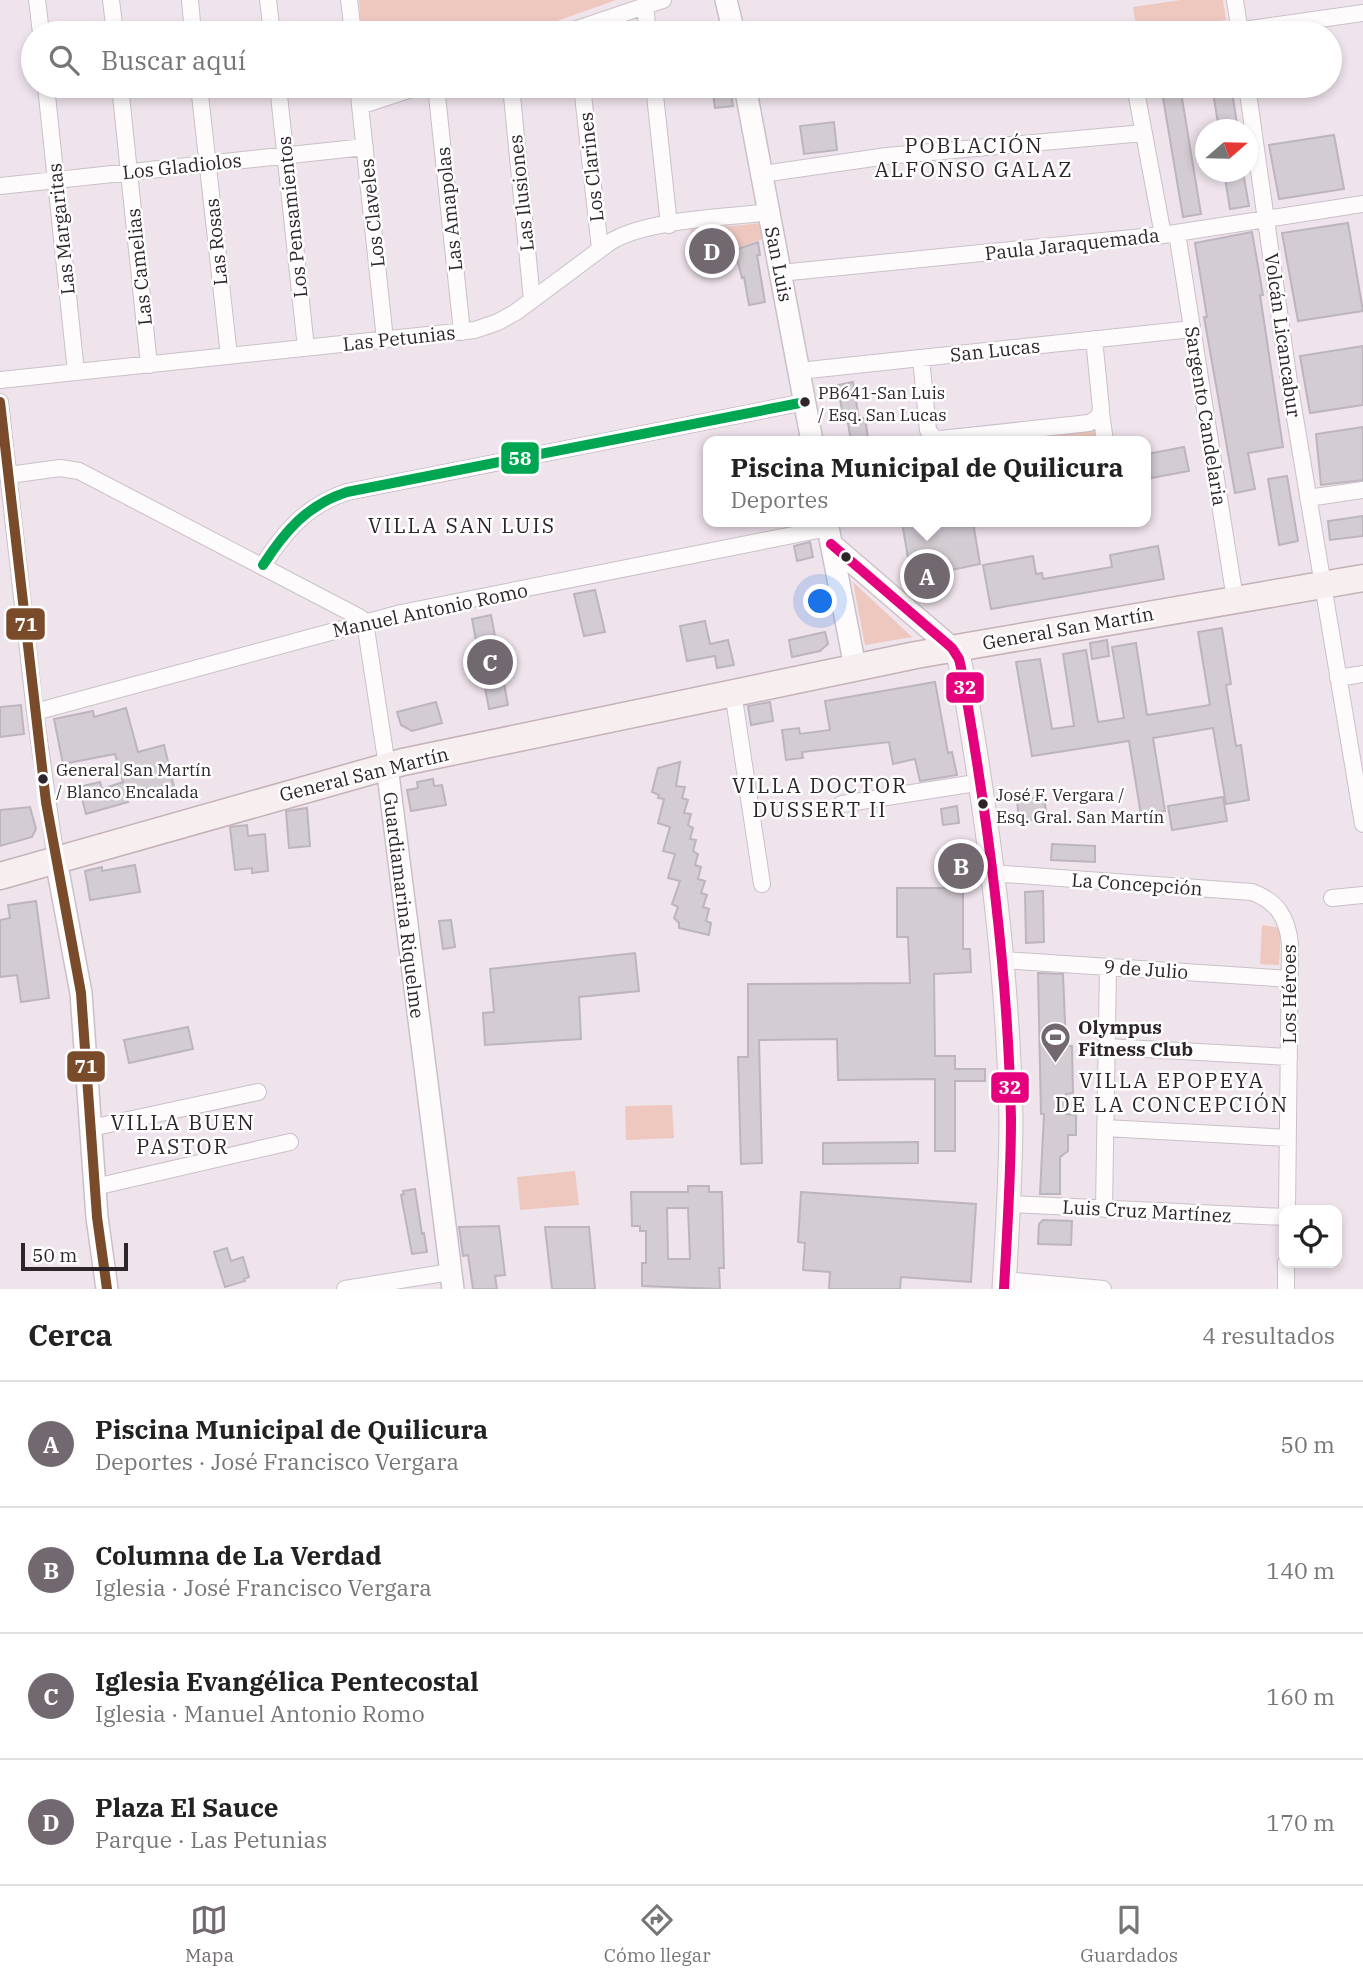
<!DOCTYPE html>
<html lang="es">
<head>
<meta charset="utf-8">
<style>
	:root { --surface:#fff; --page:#f6f6f6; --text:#222; --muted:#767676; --line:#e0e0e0; --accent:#72686f }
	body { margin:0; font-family:"IBM Plex Serif",serif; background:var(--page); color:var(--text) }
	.controls { position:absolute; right:21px; bottom:21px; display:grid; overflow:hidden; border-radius:14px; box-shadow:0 4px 10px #0003 }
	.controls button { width:63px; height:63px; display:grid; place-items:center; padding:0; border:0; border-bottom:2px solid var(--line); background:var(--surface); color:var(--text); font:35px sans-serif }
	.compass { position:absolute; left:1195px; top:119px; width:63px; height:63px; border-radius:50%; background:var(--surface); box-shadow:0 4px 10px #0003; rotate:70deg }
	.scale { position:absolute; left:21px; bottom:18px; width:107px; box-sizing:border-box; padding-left:7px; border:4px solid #2e252b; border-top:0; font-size:19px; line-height:24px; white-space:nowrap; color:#2e252b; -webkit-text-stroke:5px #fff; paint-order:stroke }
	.you { position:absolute; left:821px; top:602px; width:24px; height:24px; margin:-18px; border:5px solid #fff; border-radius:50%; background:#1a73e8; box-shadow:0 0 0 10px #1a73e833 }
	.badge { display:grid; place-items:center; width:46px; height:46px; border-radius:50%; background:var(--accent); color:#fff; font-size:23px; font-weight:700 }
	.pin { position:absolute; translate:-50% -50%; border:4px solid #fff; box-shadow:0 2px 7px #0006 }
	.popup { position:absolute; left:703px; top:436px; width:448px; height:91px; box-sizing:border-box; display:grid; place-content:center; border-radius:14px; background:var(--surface); filter:drop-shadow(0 2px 5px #0005); font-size:23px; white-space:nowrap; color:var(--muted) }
	.popup b { font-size:26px; color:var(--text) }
	.popup::after { content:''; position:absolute; left:50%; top:100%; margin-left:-14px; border:14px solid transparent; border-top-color:var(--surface) }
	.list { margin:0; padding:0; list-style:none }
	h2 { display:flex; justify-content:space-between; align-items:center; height:91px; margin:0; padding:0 28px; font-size:30px }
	h2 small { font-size:23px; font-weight:400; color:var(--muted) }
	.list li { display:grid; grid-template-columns:46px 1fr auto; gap:21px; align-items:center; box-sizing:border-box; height:126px; padding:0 28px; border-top:2px solid var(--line) }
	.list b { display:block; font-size:26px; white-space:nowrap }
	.list p { margin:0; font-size:23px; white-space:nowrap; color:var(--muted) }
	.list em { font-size:23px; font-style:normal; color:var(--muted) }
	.icon { flex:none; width:38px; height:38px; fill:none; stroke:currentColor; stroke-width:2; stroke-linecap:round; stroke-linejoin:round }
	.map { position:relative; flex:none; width:1363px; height:1289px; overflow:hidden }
	.search { position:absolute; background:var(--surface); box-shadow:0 4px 10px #0003; left:21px; right:21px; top:21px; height:77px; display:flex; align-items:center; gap:18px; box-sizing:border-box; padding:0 24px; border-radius:38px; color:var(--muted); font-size:26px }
	.sheet { height:595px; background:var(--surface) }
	nav { display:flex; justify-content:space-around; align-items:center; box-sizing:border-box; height:98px; border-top:2px solid var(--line); background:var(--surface); font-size:19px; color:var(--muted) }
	nav a { display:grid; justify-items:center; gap:4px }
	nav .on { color:var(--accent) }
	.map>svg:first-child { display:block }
	.green { fill:#eec8bf }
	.building { fill:#d3ccd3; stroke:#bdb5be; stroke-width:2; fill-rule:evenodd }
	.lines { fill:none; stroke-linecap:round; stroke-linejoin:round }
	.minor-casing { stroke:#cbc0c8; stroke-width:18 }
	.tertiary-casing { stroke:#cbc0c8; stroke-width:24 }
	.secondary-casing { stroke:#cbc0c8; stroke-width:25 }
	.primary-casing { stroke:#c4b2b8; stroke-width:29 }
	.minor { stroke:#fdfbfc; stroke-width:16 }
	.tertiary { stroke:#fdfbfc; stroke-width:21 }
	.secondary { stroke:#f9f5f6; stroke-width:23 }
	.primary { stroke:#f7eef0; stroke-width:26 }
	.bus-1-casing { stroke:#fff; stroke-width:16 }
	.bus-2-casing { stroke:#fff; stroke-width:16 }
	.bus-3-casing { stroke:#fff; stroke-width:16 }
	.bus-1 { stroke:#e5007d; stroke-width:10 }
	.bus-2 { stroke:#7a4b2a; stroke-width:10 }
	.bus-3 { stroke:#00a651; stroke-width:10 }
	.bus-dot { fill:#2e252b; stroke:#fff; stroke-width:2.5 }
	.labels { text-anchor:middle; stroke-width:5; stroke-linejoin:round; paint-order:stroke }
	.bus-label { font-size:17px; fill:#2e252b; stroke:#fff; text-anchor:start }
	.street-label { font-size:19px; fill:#2e252b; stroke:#fff }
	.poi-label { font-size:19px; font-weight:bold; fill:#2e252b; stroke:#fff; text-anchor:start }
	.neighbourhood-label { font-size:21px; letter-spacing:2px; fill:#2e252b; stroke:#fff }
	.line-badge { stroke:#fff; stroke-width:2.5 }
	.badge-label { font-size:19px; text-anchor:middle; font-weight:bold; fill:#fff }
</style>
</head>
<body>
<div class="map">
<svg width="1363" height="1289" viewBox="0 0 1363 1289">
	<rect width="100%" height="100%" fill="#efe3ec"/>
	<path class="green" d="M 359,0 L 616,0 L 523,33 L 421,33 L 418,27 L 361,28 Z
		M 1181,0 L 1223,0 L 1226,20 L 1137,33 L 1133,7 Z
		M 762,223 L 765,238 L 695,264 L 691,230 Z
		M 1095,425 L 1101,441 L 978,441 Z
		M 853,582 L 912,637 L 865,645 Z
		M 1262,925 L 1281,928 L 1279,965 L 1260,964 Z
		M 672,1105 L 674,1138 L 626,1140 L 625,1106 Z
		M 575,1171 L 579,1205 L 520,1210 L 517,1177 Z"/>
	<path class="building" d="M 712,86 L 730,86 L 733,106 L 715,108 Z
		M 1161,86 L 1180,86 L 1201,214 L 1183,217 Z
		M 1212,86 L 1231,86 L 1238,130 L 1219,130 Z
		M 834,122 L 837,150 L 804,154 L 800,126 Z
		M 1334,135 L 1344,189 L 1279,199 L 1269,145 Z
		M 1224,172 L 1243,172 L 1249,206 L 1230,209 Z
		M 1348,223 L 1363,311 L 1298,321 L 1282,233 Z
		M 1252,232 L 1263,295 L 1260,295 L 1283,447 L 1248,453 L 1255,489 L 1235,493 L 1204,317 L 1207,317 L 1195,243 Z
		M 758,242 L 760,255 L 757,255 L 765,302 L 749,305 L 744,277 L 742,278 L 737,259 L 716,264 L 715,257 Z
		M 1363,346 L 1363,405 L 1310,413 L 1300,356 Z
		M 853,382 L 859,419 L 865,418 L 868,438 L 851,441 L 846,411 L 842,411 L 838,385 Z
		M 1363,427 L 1363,480 L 1321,485 L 1316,434 Z
		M 1184,447 L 1189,471 L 1151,478 L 1147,454 Z
		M 1287,476 L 1298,541 L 1279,545 L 1268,479 Z
		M 1363,516 L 1363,536 L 1330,540 L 1328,521 Z
		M 902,522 L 973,522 L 980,564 L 932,574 L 935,589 L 923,591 L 921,574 L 911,576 Z
		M 810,542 L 813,557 L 797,561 L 794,546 Z
		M 1158,546 L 1164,579 L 991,609 L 983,565 L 1033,556 L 1036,574 L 1042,573 L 1043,579 L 1112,567 L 1110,555 Z
		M 595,590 L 605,632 L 584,636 L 574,594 Z
		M 491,615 L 508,705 L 489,709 L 472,619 Z
		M 705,621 L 710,644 L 728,640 L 734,665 L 717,668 L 715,656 L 687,661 L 680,626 Z
		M 1222,628 L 1231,684 L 1226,685 L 1236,746 L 1241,745 L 1249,800 L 1226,804 L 1213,728 L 1153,738 L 1165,811 L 1141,815 L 1129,741 L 1032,756 L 1016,662 L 1040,659 L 1052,729 L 1074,726 L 1063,654 L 1086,650 L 1098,722 L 1124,718 L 1112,647 L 1136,643 L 1147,715 L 1210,705 L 1198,632 Z
		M 825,632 L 828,644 L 820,651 L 792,657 L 789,640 Z
		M 1107,640 L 1109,656 L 1092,659 L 1090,643 Z
		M 935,682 L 948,753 L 952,752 L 957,775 L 920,781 L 915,759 L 893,764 L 889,742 L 802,752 L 803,758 L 786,760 L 782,730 L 799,728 L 800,734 L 830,730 L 825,701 Z
		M 436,702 L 442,723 L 412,731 L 401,725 L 397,712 Z
		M 770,702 L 773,721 L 751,725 L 748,706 Z
		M 21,705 L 24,734 L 0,737 L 0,707 Z
		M 126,708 L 138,752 L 164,745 L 174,787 L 150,793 L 149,788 L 126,794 L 128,802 L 86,814 L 79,787 L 100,782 L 102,789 L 123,782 L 115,754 L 63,764 L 54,719 L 93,711 L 94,717 Z
		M 680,762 L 676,786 L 685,787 L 682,798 L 688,800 L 684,813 L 691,814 L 688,825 L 693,828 L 690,839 L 696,840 L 693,851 L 698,854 L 695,865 L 701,867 L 698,879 L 705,881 L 701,893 L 707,895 L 703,907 L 709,909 L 706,921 L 711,923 L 709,935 L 679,928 L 679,923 L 674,918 L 678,907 L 672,904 L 680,881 L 668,878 L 675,854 L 663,851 L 670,827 L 658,823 L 664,799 L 658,798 L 659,795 L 652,792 L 658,768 Z
		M 433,779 L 434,786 L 442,785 L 446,805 L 411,811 L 407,790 L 418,788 L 417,782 Z
		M 1044,797 L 1047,819 L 1019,821 L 1017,800 Z
		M 1223,797 L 1227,821 L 1172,830 L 1168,806 Z
		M 957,806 L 959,823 L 943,825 L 941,809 Z
		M 30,807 L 36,829 L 32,837 L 0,846 L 0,810 Z
		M 307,808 L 310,846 L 289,848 L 286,811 Z
		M 247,825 L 248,836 L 265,834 L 268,871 L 252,873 L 252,868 L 235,870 L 230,827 Z
		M 1052,844 L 1095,846 L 1095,862 L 1051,860 Z
		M 975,856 L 976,875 L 963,876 L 963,949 L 970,949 L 971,972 L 934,974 L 935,1056 L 955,1056 L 955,1069 L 985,1069 L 985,1081 L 955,1081 L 955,1151 L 935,1151 L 935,1079 L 838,1080 L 837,1039 L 759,1040 L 762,1163 L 741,1164 L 738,1057 L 748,1057 L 748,984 L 910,983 L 908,937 L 897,937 L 897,888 L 947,888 L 945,857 Z
		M 135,865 L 140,892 L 90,900 L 85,871 L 102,867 L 102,871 Z
		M 1043,891 L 1044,942 L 1026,943 L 1025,892 Z
		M 36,901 L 49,998 L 21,1002 L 17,975 L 0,977 L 0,920 L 10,918 L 8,905 Z
		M 451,920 L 455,947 L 443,949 L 439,921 Z
		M 635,953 L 639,991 L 579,997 L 581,1039 L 485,1045 L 483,1013 L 494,1012 L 490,969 Z
		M 1038,973 L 1063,974 L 1066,1046 L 1072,1046 L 1073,1093 L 1066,1094 L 1066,1114 L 1076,1115 L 1076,1135 L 1068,1135 L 1068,1151 L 1060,1157 L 1060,1194 L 1040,1194 L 1044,1114 L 1041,1114 Z
		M 188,1027 L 193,1049 L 129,1063 L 124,1040 Z
		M 918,1142 L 918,1163 L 823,1164 L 823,1143 Z
		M 688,1186 L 709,1186 L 709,1192 L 722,1192 L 724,1268 L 719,1268 L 720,1289 L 642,1286 L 642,1263 L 646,1263 L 646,1231 L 640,1231 L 640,1226 L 632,1226 L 631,1192 L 688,1192 ZM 667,1208 L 688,1208 L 690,1259 L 668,1259 Z
		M 415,1189 L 422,1234 L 424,1233 L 427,1252 L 412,1254 L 401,1195 L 404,1194 L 403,1191 Z
		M 801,1192 L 976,1204 L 971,1282 L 901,1277 L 900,1289 L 829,1289 L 830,1272 L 803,1270 L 805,1243 L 798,1242 Z
		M 1043,1220 L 1072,1221 L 1071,1245 L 1038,1244 L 1039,1224 Z
		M 499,1226 L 505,1275 L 495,1276 L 497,1289 L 473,1289 L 468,1255 L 463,1256 L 459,1227 Z
		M 545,1227 L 589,1227 L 595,1289 L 552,1289 Z
		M 227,1248 L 231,1261 L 243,1257 L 249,1277 L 244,1279 L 245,1281 L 225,1287 L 214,1252 Z"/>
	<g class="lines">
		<defs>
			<path id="minor" d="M 37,0 L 41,33
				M 111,0 L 115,33
				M 190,0 L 193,33
				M 268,0 L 272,33
				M 349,0 L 353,33
				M 1235,0 L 1240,33
				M 645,6 L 648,33
				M 565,33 L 663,0
				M 1222,33 L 1363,13
				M 46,86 L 76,372
				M 120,86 L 149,365
				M 199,86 L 229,356
				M 278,86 L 306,348
				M 358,86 L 385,340
				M 436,86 L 462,332
				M 511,86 L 532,300
				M 582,86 L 600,249
				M 654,86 L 669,225
				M 1135,86 L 1163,235
				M 1247,86 L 1289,382 L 1363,824
				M 746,88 L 765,86
				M 360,106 L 421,86
				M 762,174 L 887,156 L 1144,133
				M 0,186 L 365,147
				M 1177,233 L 1235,599
				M 780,273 L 1163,235 L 1363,204
				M 921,358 L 928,430 L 934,438 L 941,439 L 1089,423 L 1099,417 L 1101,409 L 1094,339
				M 799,371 L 1192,329
				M 0,380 L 475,330 L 498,322 L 516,312 L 610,242 C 647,219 724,218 769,212
				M 0,402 L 35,712 L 56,860
				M 1101,413 L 1105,441
				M 9,475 L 60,468 L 79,471 L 359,617 L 365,622 L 387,766
				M 1308,498 L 1363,490
				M 263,565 C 285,531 307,505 347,492 L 805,402
				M 1338,678 L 1363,674
				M 733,692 L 762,884
				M 35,712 L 401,613 L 828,528
				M 842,804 L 982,782
				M 992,873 L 1252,892 C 1277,901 1288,918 1290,945 L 1287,1210
				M 1332,898 L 1363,895
				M 1003,960 L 1290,979
				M 1107,1047 L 1289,1057
				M 91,1128 L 258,1092
				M 1105,1128 L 1288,1138
				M 95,1187 L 290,1142
				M 1009,1204 L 1284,1217
				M 1104,1209 L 1108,967
				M 1005,1280 L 1103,1289
				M 345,1289 L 450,1272
				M 1286,1289 L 1286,1263"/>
			<path id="tertiary" d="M 726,0 L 734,33
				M 745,86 L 812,441
				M 827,522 L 855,667
				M 831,544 L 952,648
				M 387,766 L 453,1289
				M 56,860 L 81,993 L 97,1217 L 107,1289"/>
			<path id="secondary" d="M 952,648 L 959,659 L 962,672 C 988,820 1008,969 1011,1119 C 1011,1176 1007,1233 1004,1289"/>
			<path id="primary" d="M 0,876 L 403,762 L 916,655 L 1363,578"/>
		</defs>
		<use href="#minor" class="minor-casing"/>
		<use href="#tertiary" class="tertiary-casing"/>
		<use href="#secondary" class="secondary-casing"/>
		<use href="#primary" class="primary-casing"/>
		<use href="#minor" class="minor"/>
		<use href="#tertiary" class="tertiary"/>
		<use href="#secondary" class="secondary"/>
		<use href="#primary" class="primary"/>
		<defs>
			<path id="bus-1" d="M 831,544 L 952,648 L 959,659 L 962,672 C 988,820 1008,969 1011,1119 C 1011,1176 1007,1233 1004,1289"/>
			<path id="bus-2" d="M 0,402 L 46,802 L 81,993 L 97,1217 L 107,1289"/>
			<path id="bus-3" d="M 263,565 C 285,531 307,505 347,492 L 805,402"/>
		</defs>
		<use href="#bus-1" class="bus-1-casing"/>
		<use href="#bus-2" class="bus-2-casing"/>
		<use href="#bus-3" class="bus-3-casing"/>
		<use href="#bus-1" class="bus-1"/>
		<use href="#bus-2" class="bus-2"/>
		<use href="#bus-3" class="bus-3"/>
	</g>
	<defs>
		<symbol id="stadium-pin" viewBox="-11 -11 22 30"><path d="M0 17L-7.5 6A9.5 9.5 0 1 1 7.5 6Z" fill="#72686f" stroke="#fff"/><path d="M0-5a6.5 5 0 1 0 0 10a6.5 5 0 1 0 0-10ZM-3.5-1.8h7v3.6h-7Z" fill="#fff"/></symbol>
	</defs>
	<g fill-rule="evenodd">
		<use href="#stadium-pin" x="1038" y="1020" width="35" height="47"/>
	</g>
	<g class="bus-dot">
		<circle cx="805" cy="402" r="6"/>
		<circle cx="846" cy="557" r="6"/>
		<circle cx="43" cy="779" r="6"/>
		<circle cx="983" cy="804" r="6"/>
	</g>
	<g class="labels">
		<g class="bus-label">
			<text x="818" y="399">PB641-San Luis<tspan x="818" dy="22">/ Esq. San Lucas</tspan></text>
			<text x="56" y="776">General San Martín<tspan x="56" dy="22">/ Blanco Encalada</tspan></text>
			<text x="996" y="801">José F. Vergara /<tspan x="996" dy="22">Esq. Gral. San Martín</tspan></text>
		</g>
		<g class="street-label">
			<text transform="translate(182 166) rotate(-6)" y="7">Los Gladiolos</text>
			<text transform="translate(591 167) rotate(-96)" y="7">Los Clarines</text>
			<text transform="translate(521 193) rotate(-96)" y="7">Las Ilusiones</text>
			<text transform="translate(449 209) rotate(-96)" y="7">Las Amapolas</text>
			<text transform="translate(372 213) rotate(-96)" y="7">Los Claveles</text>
			<text transform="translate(292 217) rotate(-96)" y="7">Los Pensamientos</text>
			<text transform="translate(61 229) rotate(-96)" y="7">Las Margaritas</text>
			<text transform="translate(216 242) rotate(-96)" y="7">Las Rosas</text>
			<text transform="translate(1072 244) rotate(-6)" y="7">Paula Jaraquemada</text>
			<text transform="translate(779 264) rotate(79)" y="7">San Luis</text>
			<text transform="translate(139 267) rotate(-96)" y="7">Las Camelias</text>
			<text transform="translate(1283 335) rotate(82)" y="7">Volcán Licancabur</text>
			<text transform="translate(399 338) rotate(-6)" y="7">Las Petunias</text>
			<text transform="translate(995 350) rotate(-6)" y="7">San Lucas</text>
			<text transform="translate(1206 416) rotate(81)" y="7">Sargento Candelaria</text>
			<text transform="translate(430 610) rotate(-12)" y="7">Manuel Antonio Romo</text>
			<text transform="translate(1068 628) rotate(-10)" y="7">General San Martín</text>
			<text transform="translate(364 774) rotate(-14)" y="7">General San Martín</text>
			<text transform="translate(1137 884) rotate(4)" y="7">La Concepción</text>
			<text transform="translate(404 905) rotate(83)" y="7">Guardiamarina Riquelme</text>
			<text transform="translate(1146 969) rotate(4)" y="7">9 de Julio</text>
			<text transform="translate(1289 994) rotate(-90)" y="7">Los Héroes</text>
			<text transform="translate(1147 1211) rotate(3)" y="7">Luis Cruz Martínez</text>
		</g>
		<g class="poi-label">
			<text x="1078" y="1034">Olympus<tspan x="1078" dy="22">Fitness Club</tspan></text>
		</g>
		<g class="neighbourhood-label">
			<text x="974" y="153">POBLACIÓN<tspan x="974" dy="24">ALFONSO GALAZ</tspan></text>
			<text x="462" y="533">VILLA SAN LUIS</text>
			<text x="820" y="793">VILLA DOCTOR<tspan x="820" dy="24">DUSSERT II</tspan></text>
			<text x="1172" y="1088">VILLA EPOPEYA<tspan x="1172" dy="24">DE LA CONCEPCIÓN</tspan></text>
			<text x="183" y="1130">VILLA BUEN<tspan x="183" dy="24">PASTOR</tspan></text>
		</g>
	</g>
	<g class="line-badge">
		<rect x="500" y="441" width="40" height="34" rx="7" fill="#00a651"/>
		<rect x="5" y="607" width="41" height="34" rx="7" fill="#7a4b2a"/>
		<rect x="945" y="671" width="40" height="33" rx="7" fill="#e5007d"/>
		<rect x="66" y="1050" width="40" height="33" rx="7" fill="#7a4b2a"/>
		<rect x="990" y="1071" width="40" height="33" rx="7" fill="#e5007d"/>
	</g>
	<g class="badge-label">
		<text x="520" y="465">58</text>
		<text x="26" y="631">71</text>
		<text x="965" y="694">32</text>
		<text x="86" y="1073">71</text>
		<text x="1010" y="1094">32</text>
	</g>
</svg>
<div class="controls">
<button><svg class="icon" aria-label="locate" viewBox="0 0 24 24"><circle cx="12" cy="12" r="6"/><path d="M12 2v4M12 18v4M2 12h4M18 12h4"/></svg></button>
</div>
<svg class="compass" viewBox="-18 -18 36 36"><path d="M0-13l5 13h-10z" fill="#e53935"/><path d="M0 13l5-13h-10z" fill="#767676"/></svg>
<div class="scale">50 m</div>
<div class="you"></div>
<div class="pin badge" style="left:927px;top:576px">A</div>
<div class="popup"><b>Piscina Municipal de Quilicura</b>Deportes</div>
<div class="pin badge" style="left:961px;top:866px">B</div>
<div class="pin badge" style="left:490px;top:662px">C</div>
<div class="pin badge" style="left:712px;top:251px">D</div>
<div class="search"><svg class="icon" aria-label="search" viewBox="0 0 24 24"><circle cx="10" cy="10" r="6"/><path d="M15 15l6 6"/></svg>Buscar aquí</div>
</div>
<section class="sheet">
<h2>Cerca<small>4 resultados</small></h2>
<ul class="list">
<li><span class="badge">A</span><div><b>Piscina Municipal de Quilicura</b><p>Deportes · José Francisco Vergara</p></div><em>50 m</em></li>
<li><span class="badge">B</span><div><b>Columna de La Verdad</b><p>Iglesia · José Francisco Vergara</p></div><em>140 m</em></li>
<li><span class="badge">C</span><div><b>Iglesia Evangélica Pentecostal</b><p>Iglesia · Manuel Antonio Romo</p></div><em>160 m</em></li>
<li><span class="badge">D</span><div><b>Plaza El Sauce</b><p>Parque · Las Petunias</p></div><em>170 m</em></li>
</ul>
</section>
<nav>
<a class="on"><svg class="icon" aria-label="map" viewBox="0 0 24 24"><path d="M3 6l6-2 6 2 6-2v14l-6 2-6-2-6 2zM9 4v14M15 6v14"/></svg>Mapa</a>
<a><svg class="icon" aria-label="directions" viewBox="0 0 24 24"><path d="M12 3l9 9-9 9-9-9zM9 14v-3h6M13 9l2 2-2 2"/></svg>Cómo llegar</a>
<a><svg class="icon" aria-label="saved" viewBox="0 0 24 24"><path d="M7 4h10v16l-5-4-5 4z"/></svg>Guardados</a>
</nav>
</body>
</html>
